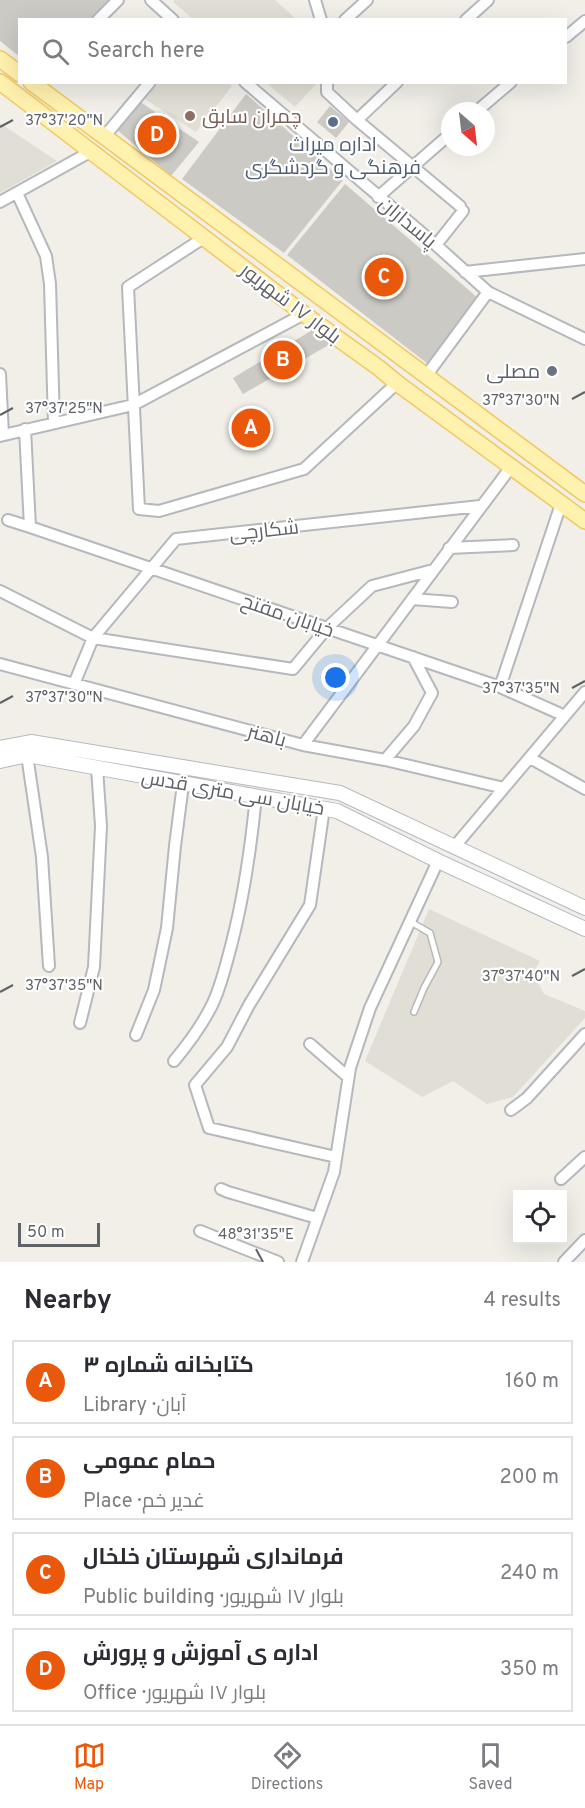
<!DOCTYPE html>
<html lang="en">
<head>
<meta charset="utf-8">
<style>
	:root { --surface:#fff; --page:#f2f2f3; --text:#2b2b33; --muted:#7c7c81; --line:#e1e1e2; --accent:#ea580c }
	body { margin:0; font-family:Overpass,Cairo,sans-serif; background:var(--page); color:var(--text) }
	.controls { position:absolute; right:18px; bottom:18px; display:grid; overflow:hidden; border-radius:0px; box-shadow:0 6px 24px #0002 }
	.controls button { width:54px; height:54px; display:grid; place-items:center; padding:0; border:0; border-bottom:2px solid var(--line); background:var(--surface); color:var(--text); font:30px sans-serif }
	.compass { position:absolute; left:441px; top:102px; width:54px; height:54px; border-radius:50%; background:var(--surface); box-shadow:0 6px 24px #0002; rotate:152deg }
	.scale { position:absolute; left:18px; bottom:15px; width:82px; box-sizing:border-box; padding-left:6px; border:3px solid #5f6368; border-top:0; font-size:16px; line-height:21px; white-space:nowrap; color:#5f6368; -webkit-text-stroke:4px #fff; paint-order:stroke }
	.you { position:absolute; left:336px; top:678px; width:21px; height:21px; margin:-15px; border:4px solid #fff; border-radius:50%; background:#1a73e8; box-shadow:0 0 0 9px #1a73e833 }
	.badge { display:grid; place-items:center; width:39px; height:39px; border-radius:50%; background:var(--accent); color:#fff; font-size:20px; font-weight:700 }
	.pin { position:absolute; translate:-50% -50%; border:3px solid #fff; box-shadow:0 2px 6px #0006 }
	.list { margin:0; padding:0; list-style:none }
	h2 { display:flex; justify-content:space-between; align-items:center; height:78px; margin:0; padding:0 24px; font-size:26px }
	h2 small { font-size:20px; font-weight:400; color:var(--muted) }
	.list li { display:grid; grid-template-columns:39px 1fr auto; gap:18px; align-items:center; box-sizing:border-box; height:84px; margin:0 12px 12px; padding:0 12px; border:2px solid var(--line); border-radius:0px }
	.list b { display:block; font-size:22px; white-space:nowrap }
	.list p { margin:0; font-size:20px; white-space:nowrap; color:var(--muted) }
	.list em { font-size:20px; font-style:normal; color:var(--muted) }
	.icon { flex:none; width:33px; height:33px; fill:none; stroke:currentColor; stroke-width:2; stroke-linecap:round; stroke-linejoin:round }
	.map { position:relative; flex:none; width:585px; height:1262px; overflow:hidden }
	.search { position:absolute; background:var(--surface); box-shadow:0 6px 24px #0002; left:18px; right:18px; top:18px; height:66px; display:flex; align-items:center; gap:15px; box-sizing:border-box; padding:0 21px; border-radius:0px; color:var(--muted); font-size:22px }
	.sheet { height:462px; background:var(--surface) }
	nav { display:flex; justify-content:space-around; align-items:center; box-sizing:border-box; height:84px; border-top:2px solid var(--line); background:var(--surface); font-size:16px; color:var(--muted) }
	nav a { display:grid; justify-items:center; gap:3px }
	nav .on { color:var(--accent) }
	.map>svg:first-child { display:block }
	.education { fill:#e1ded6 }
	.building { fill:#cccac5 }
	.lines { fill:none; stroke-linecap:round; stroke-linejoin:round }
	.service-casing { stroke:#b5b8bc; stroke-width:8 }
	.minor-casing { stroke:#b5b8bc; stroke-width:14 }
	.secondary-casing { stroke:#b6babf; stroke-width:16 }
	.primary-casing { stroke:#f2c960; stroke-width:18 }
	.service { stroke:#fff; stroke-width:5 }
	.minor { stroke:#fff; stroke-width:10 }
	.secondary { stroke:#fff; stroke-width:14 }
	.primary { stroke:#fff2af; stroke-width:15 }
	.ticks { fill:none; stroke:#5f6368; stroke-width:2 }
	.education-dot { fill:#8d6e63; stroke:#fff; stroke-width:2 }
	.service-dot { fill:#5c6f8a; stroke:#fff; stroke-width:2 }
	.worship-dot { fill:#6b7280; stroke:#fff; stroke-width:2 }
	.labels { text-anchor:middle; stroke-width:4.5; stroke-linejoin:round; paint-order:stroke }
	.education-label { font-size:20px; fill:#785e54; stroke:#fff; text-anchor:start }
	.service-label { font-size:20px; fill:#4e5e75; stroke:#fff }
	.street-label { font-size:20px; fill:#5f6368; stroke:#fff }
	.worship-label { font-size:20px; fill:#5b616d; stroke:#fff; text-anchor:end }
	.ticks-label { font-size:15px; text-anchor:middle; fill:#5f6368; stroke:#fff; stroke-width:4.5; stroke-linejoin:round; paint-order:stroke }
</style>
</head>
<body>
<div class="map">
<svg width="585" height="1262" viewBox="0 0 585 1262">
	<rect width="100%" height="100%" fill="#f1efe8"/>
	<path class="education" d="M 175,0 L 275,0 L 296,19 L 193,19 L 173,2 Z
		M 228,83 L 232,86 L 196,132 L 145,99 L 158,83 Z
		M 266,83 L 317,83 L 295,107 Z
		M 0,123 L 57,161 L 0,193 Z
		M 429,909 L 540,961 L 533,973 L 544,994 L 585,1011 L 585,1018 L 513,1097 L 487,1104 L 453,1081 L 422,1097 L 365,1061 Z"/>
	<path class="building" d="M 0,0 L 110,0 L 90,20 L 20,20 L 20,57 L 0,41 Z
		M 246,94 L 343,180 L 284,253 L 182,179 Z
		M 139,101 L 199,142 L 171,176 L 116,129 Z
		M 330,106 L 349,122 L 336,138 L 317,122 Z
		M 345,184 L 478,298 L 428,364 L 287,255 Z
		M 314,329 L 334,342 L 243,394 L 233,378 Z"/>
	<g class="lines">
		<defs>
			<path id="service" d="M 411,922 L 430,933 L 438,962 L 424,988 L 414,1012"/>
			<path id="minor" d="M 151,0 L 173,20
				M 315,0 L 321,20
				M 98,20 L 118,0
				M 345,20 L 367,0
				M 466,20 L 488,0
				M 566,37 L 585,21
				M 245,82 L 436,245 L 488,292 L 585,339
				M 327,82 L 327,92 L 357,120 L 460,206
				M 477,111 L 511,82
				M 357,120 L 397,82
				M 104,137 L 150,82
				M 17,193 L 46,256 L 50,284 L 54,423
				M 378,197 L 450,134
				M 0,202 L 90,152
				M 205,237 L 128,287 L 139,509 L 159,511 L 304,469 L 397,383
				M 436,245 L 463,211
				M 465,272 L 585,259
				M 0,374 L 3,435
				M 426,376 L 488,292
				M 25,429 L 30,527
				M 0,436 L 133,405 L 304,314
				M 8,520 L 30,527 L 500,687 L 565,716
				M 449,548 L 513,545
				M 0,591 L 93,638 L 293,669 L 327,628 L 372,586 L 433,570
				M 412,599 L 452,602
				M 0,664 L 303,745 L 385,760 L 504,788
				M 74,684 L 93,638 L 176,539 L 480,506
				M 500,687 L 561,504
				M 303,745 L 511,467
				M 27,755 L 42,857 L 49,966
				M 530,758 L 585,789
				M 385,760 L 414,726 L 432,693 L 413,657
				M 324,808 L 310,905 L 249,1005 L 227,1047 L 195,1085 L 209,1128 L 336,1157
				M 455,846 L 585,692
				M 80,1023 L 94,967 L 101,826 L 97,768
				M 136,1035 L 154,990 L 167,928 L 175,846 L 183,784
				M 310,1044 L 348,1077
				M 174,1061 C 189,1043 203,1024 213,1003 C 221,986 226,965 231,946 C 244,897 251,847 256,796
				M 511,1110 L 527,1098 L 585,1034
				M 561,1179 L 585,1157
				M 221,1189 L 228,1192 L 317,1218
				M 200,1231 L 278,1262
				M 302,1262 L 334,1172 L 350,1068 L 370,1008 L 438,861
				M 564,1262 L 585,1240"/>
			<path id="secondary" d="M 0,748 L 31,742 L 340,793 L 585,908
				M 0,761 L 27,755 L 337,811 L 438,861 L 585,929"/>
			<path id="primary" d="M 0,59 L 20,74
				M 0,82 L 304,314 L 379,368 L 397,383 L 585,521
				M 31,82 L 585,494"/>
		</defs>
		<use href="#service" class="service-casing"/>
		<use href="#minor" class="minor-casing"/>
		<use href="#secondary" class="secondary-casing"/>
		<use href="#primary" class="primary-casing"/>
		<use href="#service" class="service"/>
		<use href="#minor" class="minor"/>
		<use href="#secondary" class="secondary"/>
		<use href="#primary" class="primary"/>
	</g>
	<path class="ticks" d="M 0,127 L 13,120M 572,399 L 585,392M 0,415 L 13,408M 572,688 L 585,681M 0,703 L 13,696M 572,976 L 585,969M 0,992 L 13,985M 256,1249 L 263,1262"/>
	<circle class="education-dot" cx="190" cy="116" r="6"/>
	<circle class="service-dot" cx="333" cy="122" r="6"/>
	<circle class="worship-dot" cx="552" cy="371" r="6"/>
	<g class="labels">
		<g class="education-label">
			<text x="202" y="123">چمران سابق</text>
		</g>
		<g class="service-label">
			<text x="333" y="151">اداره میراث<tspan x="333" dy="23">فرهنگی و گردشگری</tspan></text>
		</g>
		<g class="street-label">
			<text transform="translate(408 222) rotate(40)" y="7">پاسداران</text>
			<text transform="translate(291 303) rotate(37)" y="7">بلوار ١٧ شهریور</text>
			<text transform="translate(264 530) rotate(-6)" y="7">شکارچی</text>
			<text transform="translate(288 615) rotate(19)" y="7">خیابان مفتح</text>
			<text transform="translate(267 735) rotate(15)" y="7">باهنر</text>
			<text transform="translate(233 792) rotate(10)" y="7">خیابان سی متری قدس</text>
		</g>
		<g class="worship-label">
			<text x="540" y="378">مصلی</text>
		</g>
	</g>
	<g class="ticks-label">
		<text x="64" y="125">37°37'20"N</text>
		<text x="521" y="405">37°37'30"N</text>
		<text x="64" y="413">37°37'25"N</text>
		<text x="521" y="693">37°37'35"N</text>
		<text x="64" y="702">37°37'30"N</text>
		<text x="521" y="981">37°37'40"N</text>
		<text x="64" y="990">37°37'35"N</text>
		<text x="256" y="1239">48°31'35"E</text>
	</g>
</svg>
<div class="controls">
<button><svg class="icon" aria-label="locate" viewBox="0 0 24 24"><circle cx="12" cy="12" r="6"/><path d="M12 2v4M12 18v4M2 12h4M18 12h4"/></svg></button>
</div>
<svg class="compass" viewBox="-18 -18 36 36"><path d="M0-13l5 13h-10z" fill="#e53935"/><path d="M0 13l5-13h-10z" fill="#7c7c81"/></svg>
<div class="scale">50 m</div>
<div class="you"></div>
<div class="pin badge" style="left:251px;top:428px">A</div>
<div class="pin badge" style="left:283px;top:360px">B</div>
<div class="pin badge" style="left:384px;top:277px">C</div>
<div class="pin badge" style="left:157px;top:135px">D</div>
<div class="search"><svg class="icon" aria-label="search" viewBox="0 0 24 24"><circle cx="10" cy="10" r="6"/><path d="M15 15l6 6"/></svg>Search here</div>
</div>
<section class="sheet">
<h2>Nearby<small>4 results</small></h2>
<ul class="list">
<li><span class="badge">A</span><div><b>کتابخانه شماره ۳</b><p>Library · آبان</p></div><em>160 m</em></li>
<li><span class="badge">B</span><div><b>حمام عمومی</b><p>Place · غدیر خم</p></div><em>200 m</em></li>
<li><span class="badge">C</span><div><b>فرمانداری شهرستان خلخال</b><p>Public building · بلوار ١٧ شهریور</p></div><em>240 m</em></li>
<li><span class="badge">D</span><div><b>اداره ی آموزش و پرورش</b><p>Office · بلوار ١٧ شهریور</p></div><em>350 m</em></li>
</ul>
</section>
<nav>
<a class="on"><svg class="icon" aria-label="map" viewBox="0 0 24 24"><path d="M3 6l6-2 6 2 6-2v14l-6 2-6-2-6 2zM9 4v14M15 6v14"/></svg>Map</a>
<a><svg class="icon" aria-label="directions" viewBox="0 0 24 24"><path d="M12 3l9 9-9 9-9-9zM9 14v-3h6M13 9l2 2-2 2"/></svg>Directions</a>
<a><svg class="icon" aria-label="saved" viewBox="0 0 24 24"><path d="M7 4h10v16l-5-4-5 4z"/></svg>Saved</a>
</nav>
</body>
</html>
